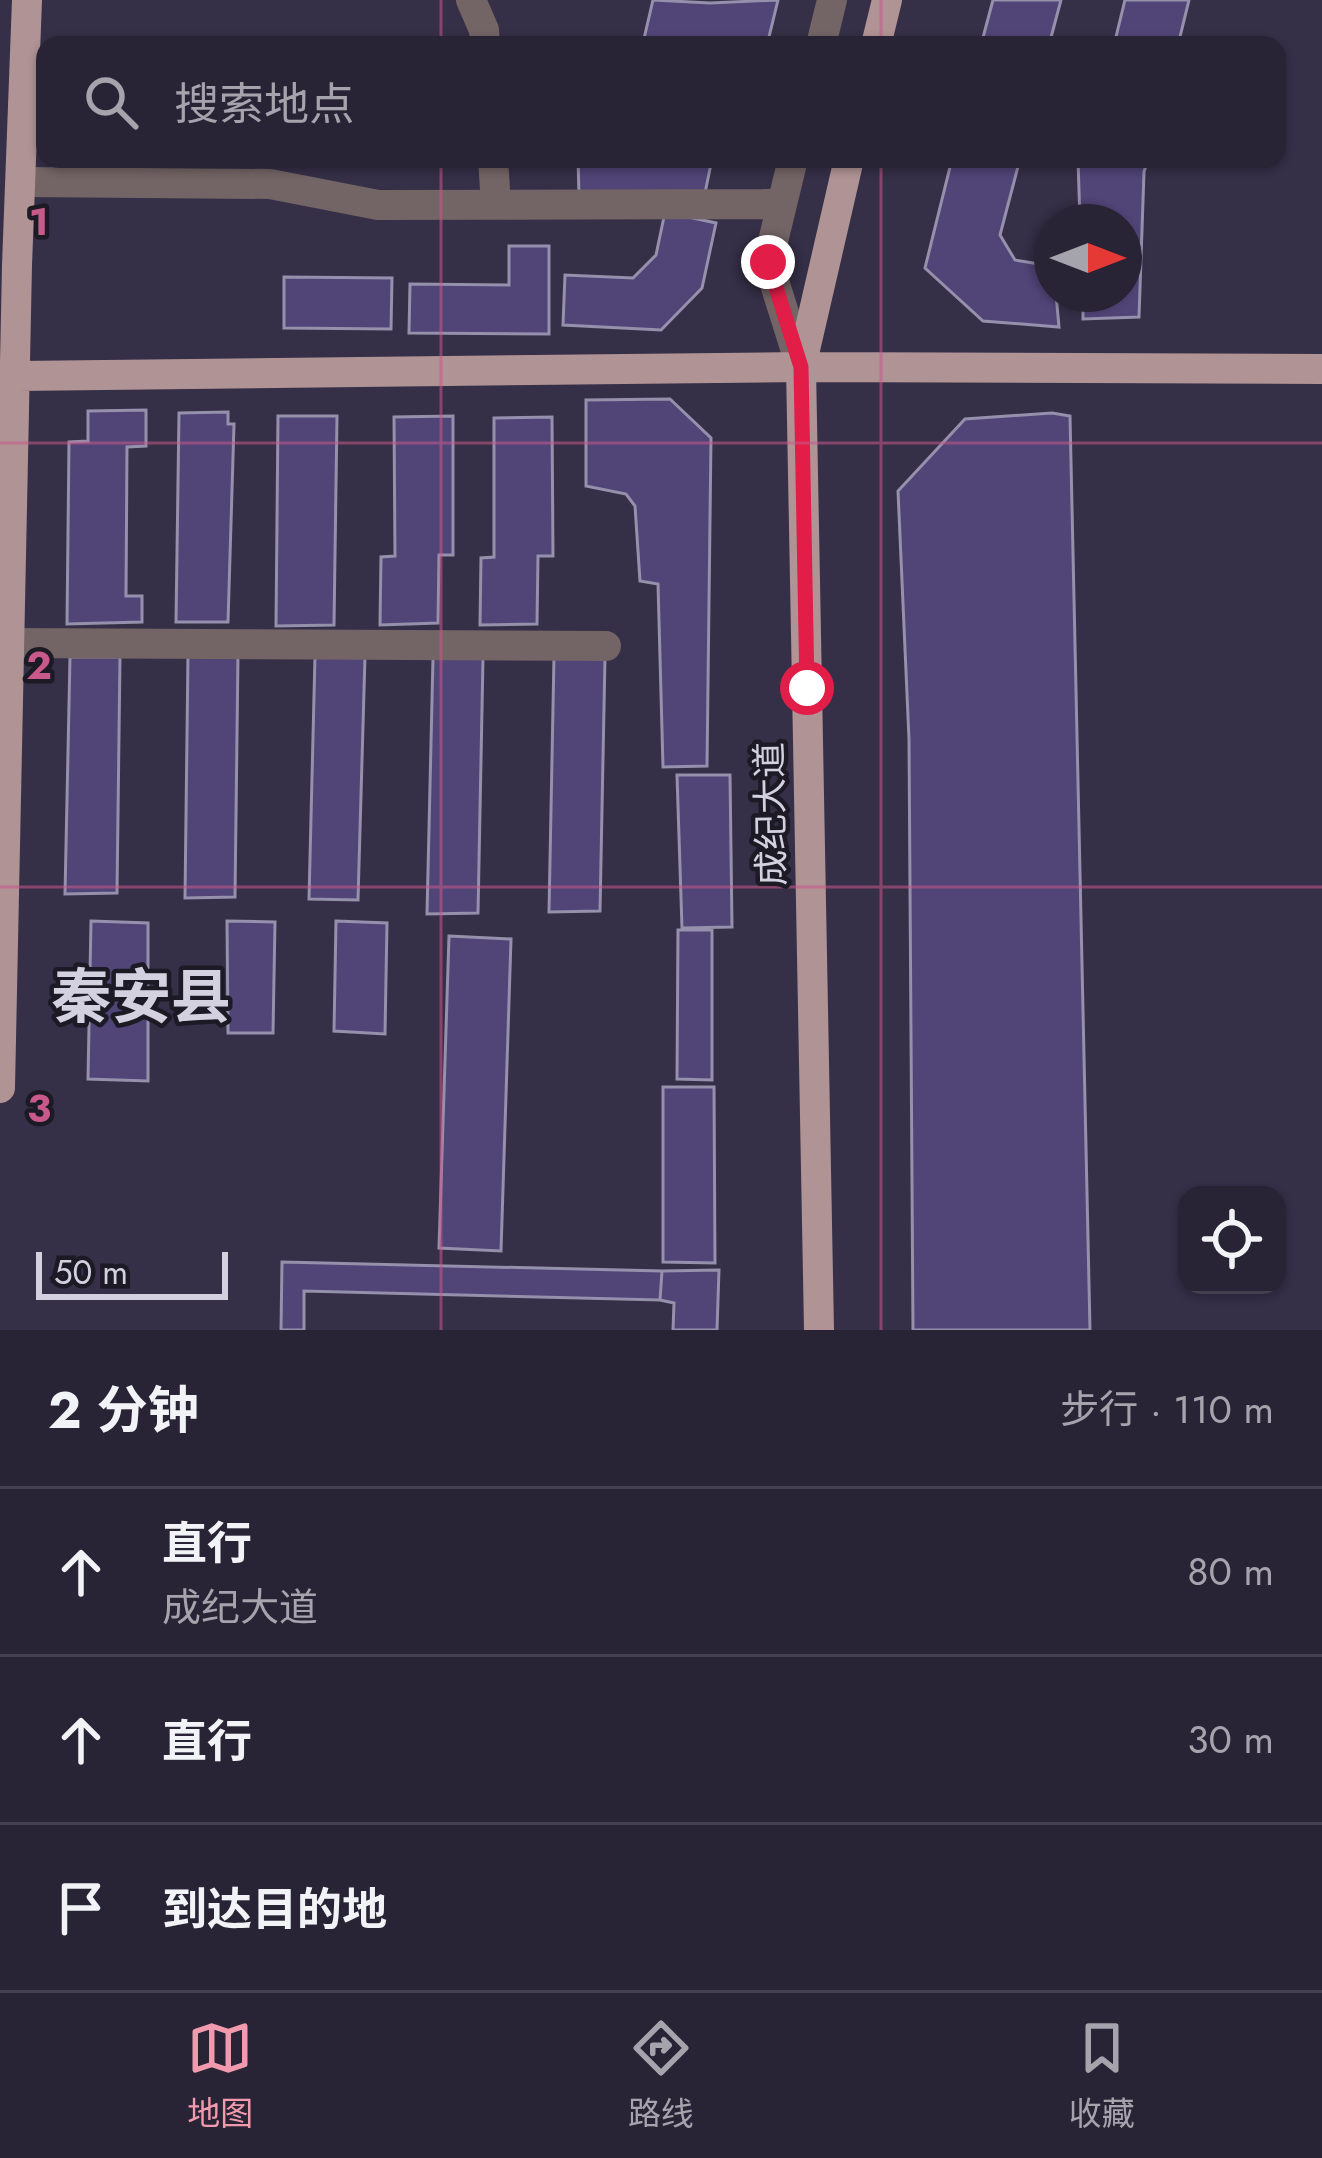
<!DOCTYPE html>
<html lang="zh">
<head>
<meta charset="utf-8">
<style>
	:root { --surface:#282335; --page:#342f41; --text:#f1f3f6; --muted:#a5a4ad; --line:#444050; --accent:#f29aad }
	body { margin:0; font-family:Jost,"Noto Sans SC",sans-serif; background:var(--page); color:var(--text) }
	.controls { position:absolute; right:36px; bottom:36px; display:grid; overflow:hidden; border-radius:24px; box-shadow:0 3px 9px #0004 }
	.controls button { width:108px; height:108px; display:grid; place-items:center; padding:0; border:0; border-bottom:3px solid var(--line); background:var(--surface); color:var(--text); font:60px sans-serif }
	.compass { position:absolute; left:1034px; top:204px; width:108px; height:108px; border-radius:50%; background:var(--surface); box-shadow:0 3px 9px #0004; rotate:90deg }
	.scale { position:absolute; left:36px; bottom:30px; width:192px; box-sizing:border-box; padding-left:12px; border:6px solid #d3d1e0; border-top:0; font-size:33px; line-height:42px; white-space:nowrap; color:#d3d1e0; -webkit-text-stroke:9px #1c1a24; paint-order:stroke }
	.stop { position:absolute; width:36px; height:36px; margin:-27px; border:9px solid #e11d48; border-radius:50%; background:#fff }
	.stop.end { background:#e11d48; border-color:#fff; box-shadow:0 3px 12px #0008 }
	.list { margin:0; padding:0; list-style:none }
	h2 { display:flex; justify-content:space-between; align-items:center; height:156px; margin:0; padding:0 48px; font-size:51px }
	h2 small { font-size:39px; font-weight:400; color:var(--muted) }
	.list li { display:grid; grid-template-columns:78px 1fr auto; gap:36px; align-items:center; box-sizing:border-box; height:168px; padding:0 48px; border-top:3px solid var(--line) }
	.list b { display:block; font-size:45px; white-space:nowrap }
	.list p { margin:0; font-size:39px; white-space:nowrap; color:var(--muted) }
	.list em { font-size:39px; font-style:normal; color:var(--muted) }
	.icon { flex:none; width:66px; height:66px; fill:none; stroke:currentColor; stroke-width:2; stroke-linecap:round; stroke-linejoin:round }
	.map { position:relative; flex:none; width:1322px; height:1330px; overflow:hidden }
	.search { position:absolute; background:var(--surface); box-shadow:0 3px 9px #0004; left:36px; right:36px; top:36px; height:132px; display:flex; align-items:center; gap:30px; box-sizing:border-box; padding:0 42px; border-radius:24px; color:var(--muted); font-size:45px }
	.sheet { height:660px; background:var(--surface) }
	nav { display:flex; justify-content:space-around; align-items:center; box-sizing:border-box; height:168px; border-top:3px solid var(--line); background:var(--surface); font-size:33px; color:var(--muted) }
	nav a { display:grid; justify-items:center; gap:6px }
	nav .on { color:var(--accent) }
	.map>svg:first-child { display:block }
	.building { fill:#514477; stroke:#9590ac; stroke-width:3 }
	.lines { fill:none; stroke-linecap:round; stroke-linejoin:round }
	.minor { stroke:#736465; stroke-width:30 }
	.major { stroke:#b09395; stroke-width:30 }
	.route { stroke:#e11d48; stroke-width:15 }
	.grid { fill:none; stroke:#c8598a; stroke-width:3; stroke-opacity:0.55 }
	.labels { text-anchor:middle; stroke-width:9; stroke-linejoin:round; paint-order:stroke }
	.street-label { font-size:36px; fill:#d3d1e0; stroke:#1c1a24 }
	.town-label { font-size:60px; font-weight:bold; fill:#d3d1e0; stroke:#1c1a24 }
	.grid-label { font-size:39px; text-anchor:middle; font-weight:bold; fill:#c8598a; stroke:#1c1a24; stroke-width:9; stroke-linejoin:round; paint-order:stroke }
</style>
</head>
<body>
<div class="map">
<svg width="1322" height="1330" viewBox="0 0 1322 1330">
	<rect width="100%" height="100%" fill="#352f47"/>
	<path class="building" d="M 653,0 L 710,3 L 778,0 L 767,45 L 653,45 L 643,43 Z
		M 993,0 L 1061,0 L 1049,45 L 981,45 Z
		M 1125,0 L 1189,0 L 1178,45 L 1114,45 Z
		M 578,159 L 712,159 L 705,193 L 579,195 Z
		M 952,159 L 1020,159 L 1000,235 L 1015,260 L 1052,266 L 1052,294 L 1056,294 L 1059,327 L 983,321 L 925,268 Z
		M 1078,159 L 1148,159 L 1144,172 L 1139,317 L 1083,319 L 1083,294 L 1124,294 L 1124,222 L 1080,222 Z
		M 665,212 L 716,223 L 702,288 L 661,330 L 563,325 L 565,275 L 633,278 L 656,255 Z
		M 509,246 L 549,246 L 549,334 L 409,333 L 410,284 L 509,285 Z
		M 284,277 L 392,278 L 391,329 L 284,328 Z
		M 670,399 L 711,438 L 707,766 L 663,767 L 658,584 L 640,581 L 635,506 L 626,494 L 586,486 L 586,400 Z
		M 146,410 L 146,446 L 127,447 L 126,596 L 142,596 L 142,622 L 67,624 L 69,442 L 88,441 L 88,411 Z
		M 228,412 L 228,424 L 234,424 L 228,622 L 176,622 L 179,413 Z
		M 1052,413 L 1070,416 L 1090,1330 L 913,1330 L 909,739 L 898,491 L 965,419 Z
		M 278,416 L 337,416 L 334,625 L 276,626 Z
		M 453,416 L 453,555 L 439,555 L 438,623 L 380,625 L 381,557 L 395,556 L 394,417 Z
		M 552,417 L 553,556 L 538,556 L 537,624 L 480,625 L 481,558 L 494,557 L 494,418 Z
		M 188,654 L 238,654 L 235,897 L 185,898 Z
		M 315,656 L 365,656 L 358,900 L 309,899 Z
		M 70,657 L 120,657 L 117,893 L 65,894 Z
		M 554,657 L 605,657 L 600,911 L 549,912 Z
		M 433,658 L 483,658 L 478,913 L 427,914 Z
		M 677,775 L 730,775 L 732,927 L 682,928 Z
		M 91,921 L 148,923 L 148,1081 L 88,1079 Z
		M 227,921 L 275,922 L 273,1033 L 228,1033 Z
		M 336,921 L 387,923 L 385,1034 L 334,1031 Z
		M 678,930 L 712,930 L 712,1080 L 677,1079 Z
		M 449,936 L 511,939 L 501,1251 L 439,1248 Z
		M 663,1087 L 714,1087 L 715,1263 L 663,1262 Z
		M 282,1262 L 662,1271 L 660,1300 L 304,1291 L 304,1330 L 281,1330 Z
		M 719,1270 L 717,1330 L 673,1330 L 674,1303 L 660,1300 L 662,1271 Z"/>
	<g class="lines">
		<path class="minor" d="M 471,0 L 484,30 L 485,45
			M 821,45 L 832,0
			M 493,159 L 496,204
			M 793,159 L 768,262 L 801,367
			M 22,182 L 270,184 L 378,205 L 782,204
			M 11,643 L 606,646"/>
		<path class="major" d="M 876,45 L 887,0
			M 17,376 L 801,367 L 1322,369
			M 0,1088 L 17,265 L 27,0
			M 819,1330 L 801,367 L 849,159"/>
	</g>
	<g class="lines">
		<path class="route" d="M 768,262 L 801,367 L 807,688"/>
	</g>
	<path class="grid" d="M 441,0 L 441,45M 881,0 L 881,45M 441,159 L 441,1330M 881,159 L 881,1330M 0,443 L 1322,443M 0,887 L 1322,887"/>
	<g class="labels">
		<g class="street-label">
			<text transform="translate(770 814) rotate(-91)" y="13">成纪大道</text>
		</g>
		<g class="town-label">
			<text x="141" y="1018">秦安县</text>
		</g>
	</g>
	<g class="grid-label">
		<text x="39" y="235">1</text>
		<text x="39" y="679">2</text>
		<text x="39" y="1122">3</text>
	</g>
</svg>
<div class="controls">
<button><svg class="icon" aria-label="locate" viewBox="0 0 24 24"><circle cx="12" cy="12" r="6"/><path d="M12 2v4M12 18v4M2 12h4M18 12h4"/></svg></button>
</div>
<svg class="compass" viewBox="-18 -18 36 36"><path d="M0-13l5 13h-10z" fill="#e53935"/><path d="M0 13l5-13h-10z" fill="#a5a4ad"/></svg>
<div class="scale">50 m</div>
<div class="stop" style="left:807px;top:688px"></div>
<div class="stop end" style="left:768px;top:262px"></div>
<div class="search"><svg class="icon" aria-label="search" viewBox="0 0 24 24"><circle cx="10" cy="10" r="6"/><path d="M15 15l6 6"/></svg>搜索地点</div>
</div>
<section class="sheet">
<h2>2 分钟<small>步行 · 110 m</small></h2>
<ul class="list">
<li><svg class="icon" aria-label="ahead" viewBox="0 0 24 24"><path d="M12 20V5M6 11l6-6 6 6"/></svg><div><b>直行</b><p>成纪大道</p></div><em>80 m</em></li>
<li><svg class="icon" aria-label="ahead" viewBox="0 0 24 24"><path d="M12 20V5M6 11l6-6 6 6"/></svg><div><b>直行</b></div><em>30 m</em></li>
<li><svg class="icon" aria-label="arrive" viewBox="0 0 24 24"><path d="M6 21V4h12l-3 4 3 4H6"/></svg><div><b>到达目的地</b></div></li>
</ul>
</section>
<nav>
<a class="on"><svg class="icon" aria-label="map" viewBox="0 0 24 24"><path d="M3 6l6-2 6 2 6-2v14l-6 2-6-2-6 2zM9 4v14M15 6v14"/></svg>地图</a>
<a><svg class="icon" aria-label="directions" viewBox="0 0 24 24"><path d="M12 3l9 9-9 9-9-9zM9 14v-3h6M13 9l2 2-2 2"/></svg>路线</a>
<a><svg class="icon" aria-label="saved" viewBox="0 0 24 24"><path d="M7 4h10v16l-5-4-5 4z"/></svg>收藏</a>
</nav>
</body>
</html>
